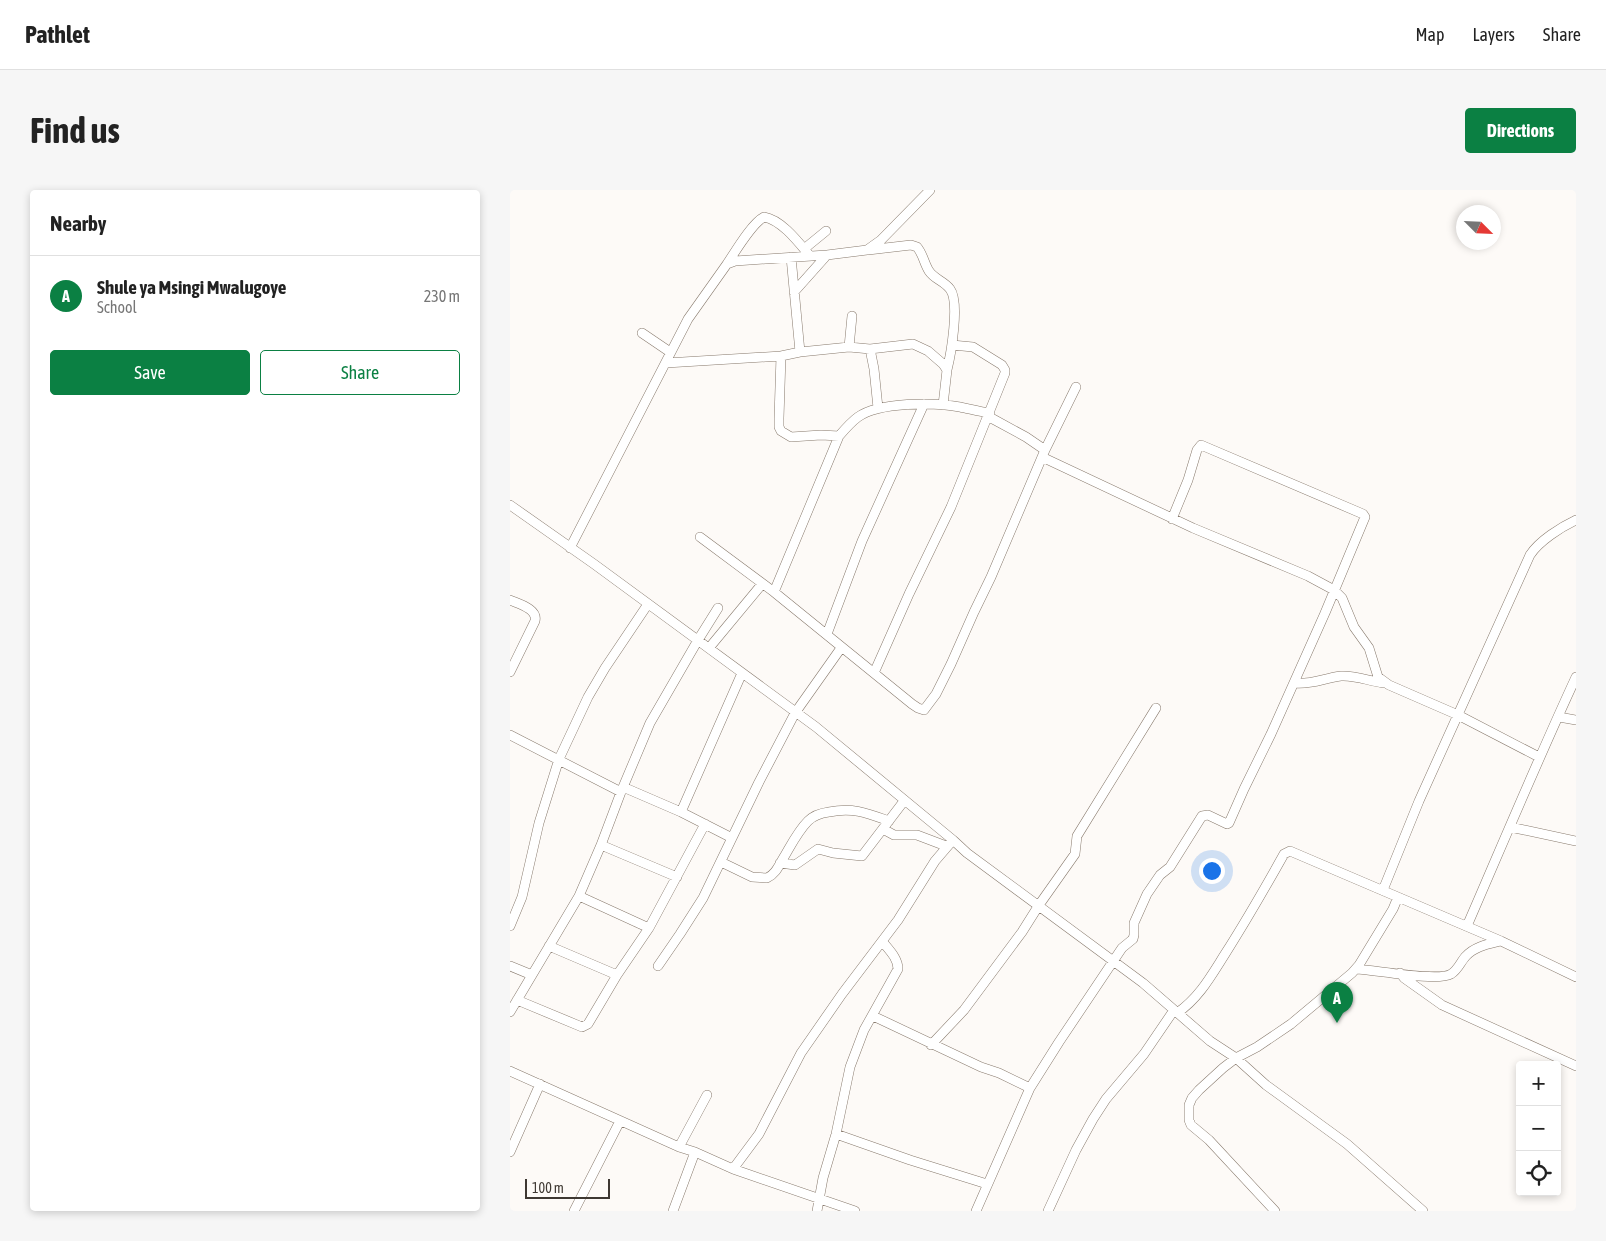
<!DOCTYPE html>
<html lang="en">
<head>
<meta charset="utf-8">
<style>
	:root { --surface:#fff; --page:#f6f6f6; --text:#222; --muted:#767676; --line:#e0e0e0; --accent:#0b8043 }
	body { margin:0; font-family:"Asap Condensed",sans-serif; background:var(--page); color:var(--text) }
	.controls { position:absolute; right:15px; bottom:15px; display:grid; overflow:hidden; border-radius:5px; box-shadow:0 2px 8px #0003 }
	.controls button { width:45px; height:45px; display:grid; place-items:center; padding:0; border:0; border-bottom:1px solid var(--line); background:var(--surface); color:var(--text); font:25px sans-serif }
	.compass { position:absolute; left:946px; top:15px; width:45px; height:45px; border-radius:50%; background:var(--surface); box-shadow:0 2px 8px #0003; rotate:114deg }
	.scale { position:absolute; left:15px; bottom:12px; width:85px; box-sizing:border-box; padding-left:5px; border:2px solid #3e3832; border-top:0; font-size:14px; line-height:18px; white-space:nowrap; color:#3e3832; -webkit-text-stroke:4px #fdfaf7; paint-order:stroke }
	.you { position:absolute; left:701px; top:680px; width:18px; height:18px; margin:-12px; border:4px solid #fff; border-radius:50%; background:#1a73e8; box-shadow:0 0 0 8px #1a73e833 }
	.badge { display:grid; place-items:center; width:32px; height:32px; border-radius:50%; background:var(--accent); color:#fff; font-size:16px; font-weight:700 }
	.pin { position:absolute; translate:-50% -41px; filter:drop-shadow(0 1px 2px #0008) }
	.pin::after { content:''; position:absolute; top:26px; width:18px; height:15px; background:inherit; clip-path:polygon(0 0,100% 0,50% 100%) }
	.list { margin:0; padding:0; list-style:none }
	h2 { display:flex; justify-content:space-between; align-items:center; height:65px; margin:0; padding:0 20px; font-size:21px }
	h2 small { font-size:16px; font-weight:400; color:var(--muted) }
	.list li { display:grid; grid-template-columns:32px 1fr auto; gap:15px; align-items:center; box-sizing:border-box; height:80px; padding:0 20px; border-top:1px solid var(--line) }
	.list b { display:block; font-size:19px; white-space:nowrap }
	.list p { margin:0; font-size:16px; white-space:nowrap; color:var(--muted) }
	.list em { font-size:16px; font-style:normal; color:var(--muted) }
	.actions { display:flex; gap:10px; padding:15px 20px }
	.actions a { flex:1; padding:11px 0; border:1px solid var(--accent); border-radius:5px; text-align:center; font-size:18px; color:var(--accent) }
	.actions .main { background:var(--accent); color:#fff }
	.icon { flex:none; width:28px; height:28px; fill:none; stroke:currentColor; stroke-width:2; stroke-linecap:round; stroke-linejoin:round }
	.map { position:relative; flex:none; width:1066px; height:1021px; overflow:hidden; border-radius:5px }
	header { display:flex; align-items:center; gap:30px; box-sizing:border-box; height:70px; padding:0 25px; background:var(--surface); border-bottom:1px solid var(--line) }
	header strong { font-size:24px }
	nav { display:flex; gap:28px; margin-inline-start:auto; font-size:18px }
	.intro { display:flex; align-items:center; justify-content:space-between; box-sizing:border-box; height:120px; padding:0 30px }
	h1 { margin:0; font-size:35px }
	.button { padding:12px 22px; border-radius:5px; background:var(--accent); color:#fff; font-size:18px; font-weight:700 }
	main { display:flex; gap:30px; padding:0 30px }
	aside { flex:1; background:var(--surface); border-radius:5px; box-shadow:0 2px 8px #0003 }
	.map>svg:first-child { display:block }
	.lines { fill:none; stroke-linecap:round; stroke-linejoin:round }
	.minor-casing { stroke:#887a6d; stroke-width:10 }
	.minor { stroke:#fff; stroke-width:9 }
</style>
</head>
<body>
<header>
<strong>Pathlet</strong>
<nav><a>Map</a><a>Layers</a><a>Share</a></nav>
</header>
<div class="intro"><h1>Find us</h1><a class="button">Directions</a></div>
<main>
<aside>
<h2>Nearby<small></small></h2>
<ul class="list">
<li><span class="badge">A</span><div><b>Shule ya Msingi Mwalugoye</b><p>School</p></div><em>230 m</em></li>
</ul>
<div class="actions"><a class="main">Save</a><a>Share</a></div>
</aside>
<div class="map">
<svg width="1066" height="1021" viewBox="0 0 1066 1021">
	<rect width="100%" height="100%" fill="#fdfaf7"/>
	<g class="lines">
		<defs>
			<path id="minor" d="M 294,59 L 316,41
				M 358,60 L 401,55 L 407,57 C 413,64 414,73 419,81 C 424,89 434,91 440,99 C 450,112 441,164 437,180
				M 281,67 L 290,162
				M 217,74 C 225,62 242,33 254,27 C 272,30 289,53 300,66
				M 284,102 L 317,65
				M 132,143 L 160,162
				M 339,157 L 342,126
				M 360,159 L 364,179 L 368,218
				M 271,166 L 269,228 L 269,237 L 271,241 L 281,247 L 311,245 L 329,246
				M 156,173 L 271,166 L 290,162 L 339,157 L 360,159 L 403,154 L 418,161 L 433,174 L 437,180 L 433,215
				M 478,228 L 483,229 L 516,247 L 535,260
				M 532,267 L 683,338 L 798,386 L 824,400 L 832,408 L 844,437 L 859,458 L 868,487 L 879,495 L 948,525 L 1029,567
				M 0,315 L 84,374 L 306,537 L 443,650 L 457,663 L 633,793 L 700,851 L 726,868 L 756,895 L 837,954 L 913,1021
				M 190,347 L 264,402 L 402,514 L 408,518 L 414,520 L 426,504 L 441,474 L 464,422 L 481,387 L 535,260 L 566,197
				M 60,358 L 178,129 L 217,74 L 225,71 L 317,65 L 357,60 L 371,50 L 420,0
				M 264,402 L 329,246 C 335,239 341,232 348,227 C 369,212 424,212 450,217 C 460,219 470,222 480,223
				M 0,410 C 9,414 28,419 25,431 L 0,482
				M 317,444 L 352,351 L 414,214
				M 199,458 L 252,394
				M 364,483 L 399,404 L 441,317 L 495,183 L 495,180 L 492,175 L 463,157 L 442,155
				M 784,493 C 802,495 814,488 831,486 C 845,485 859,491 873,493
				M 1049,527 L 1066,530
				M 0,545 L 111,602
				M 113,597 L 171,622 L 222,648
				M 171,622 L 232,483
				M 1000,637 L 1066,651
				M 373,639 L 384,645 L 407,645 L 436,656
				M 91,655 L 167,687
				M 211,672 L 242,687 L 257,688 C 266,684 269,675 274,667 C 281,655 288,641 298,631 C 303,626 311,623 319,622 C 343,617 357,623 379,631
				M 270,673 L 285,675 L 308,659 L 323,663 L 352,666 L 394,611
				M 873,700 L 909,611 L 1020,365 C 1029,351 1051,337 1066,330
				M 69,706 L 139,738
				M 0,736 L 12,707 L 29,633 L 49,569 L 78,507 L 95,478 L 138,414
				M 957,736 C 993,653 1028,569 1066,487
				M 39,756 L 107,785
				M 0,776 L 22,785
				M 148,776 L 170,744 L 193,708 L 249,592 L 285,523 L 331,458
				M 846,779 C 866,780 928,792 941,784 C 948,780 951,771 956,766 C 965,756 979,754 991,751
				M 890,783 L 894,788 L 932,815 L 1066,876
				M 7,810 L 72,837 L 78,834 L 107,785 L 139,738 L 195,634
				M 0,822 L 69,706 L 91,655 L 111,602 L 140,533 L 188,450 L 208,418
				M 667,823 C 689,808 701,786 715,764 C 736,731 755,698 774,664 L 780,661 L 991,751 L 1066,787
				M 363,826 L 471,877 L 489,883 L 520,898
				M 421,855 L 454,820 L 512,742 L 529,715 L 565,664 L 567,646 L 646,518
				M 0,881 L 169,957 L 185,962 L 223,979 L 345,1021
				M 326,944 L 400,970 L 477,994
				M 169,957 L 197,905
				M 0,962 L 30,894
				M 223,979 L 249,944 L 291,863 L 332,804 L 388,730 L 425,671 L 443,650
				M 64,1021 L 110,931
				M 163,1021 L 185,962
				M 307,1021 L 313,988 L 326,944 L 340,877 L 354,840 L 388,779 C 388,768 379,760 372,751
				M 466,1021 L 520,898 L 549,852 L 612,758 L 623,749 L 624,745 L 624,733 L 637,704 L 650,685 L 660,677 L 692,626 L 698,625 L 717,634 L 719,633 L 734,599 L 761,544 L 815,423 L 855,327 L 853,324 L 691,255 L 687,260 L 678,290 L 662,329
				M 538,1021 L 566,960 L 583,929 L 596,909 L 634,864 L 664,820
				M 765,1021 L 699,950 L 681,935 L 679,930 L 679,915 L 682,908 L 689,900 L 713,878 L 726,868 L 747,857 L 781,834 L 842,783 L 849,775 L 883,719 L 888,707"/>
		</defs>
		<use href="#minor" class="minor-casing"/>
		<use href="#minor" class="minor"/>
	</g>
</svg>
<div class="controls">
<button>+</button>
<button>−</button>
<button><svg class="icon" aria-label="locate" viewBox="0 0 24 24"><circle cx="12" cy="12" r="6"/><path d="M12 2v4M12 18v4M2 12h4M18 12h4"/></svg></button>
</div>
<svg class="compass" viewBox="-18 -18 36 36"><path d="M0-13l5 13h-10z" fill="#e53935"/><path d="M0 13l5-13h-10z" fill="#767676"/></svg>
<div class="scale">100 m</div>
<div class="you"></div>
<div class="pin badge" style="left:827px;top:833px">A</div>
</div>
</main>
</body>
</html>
